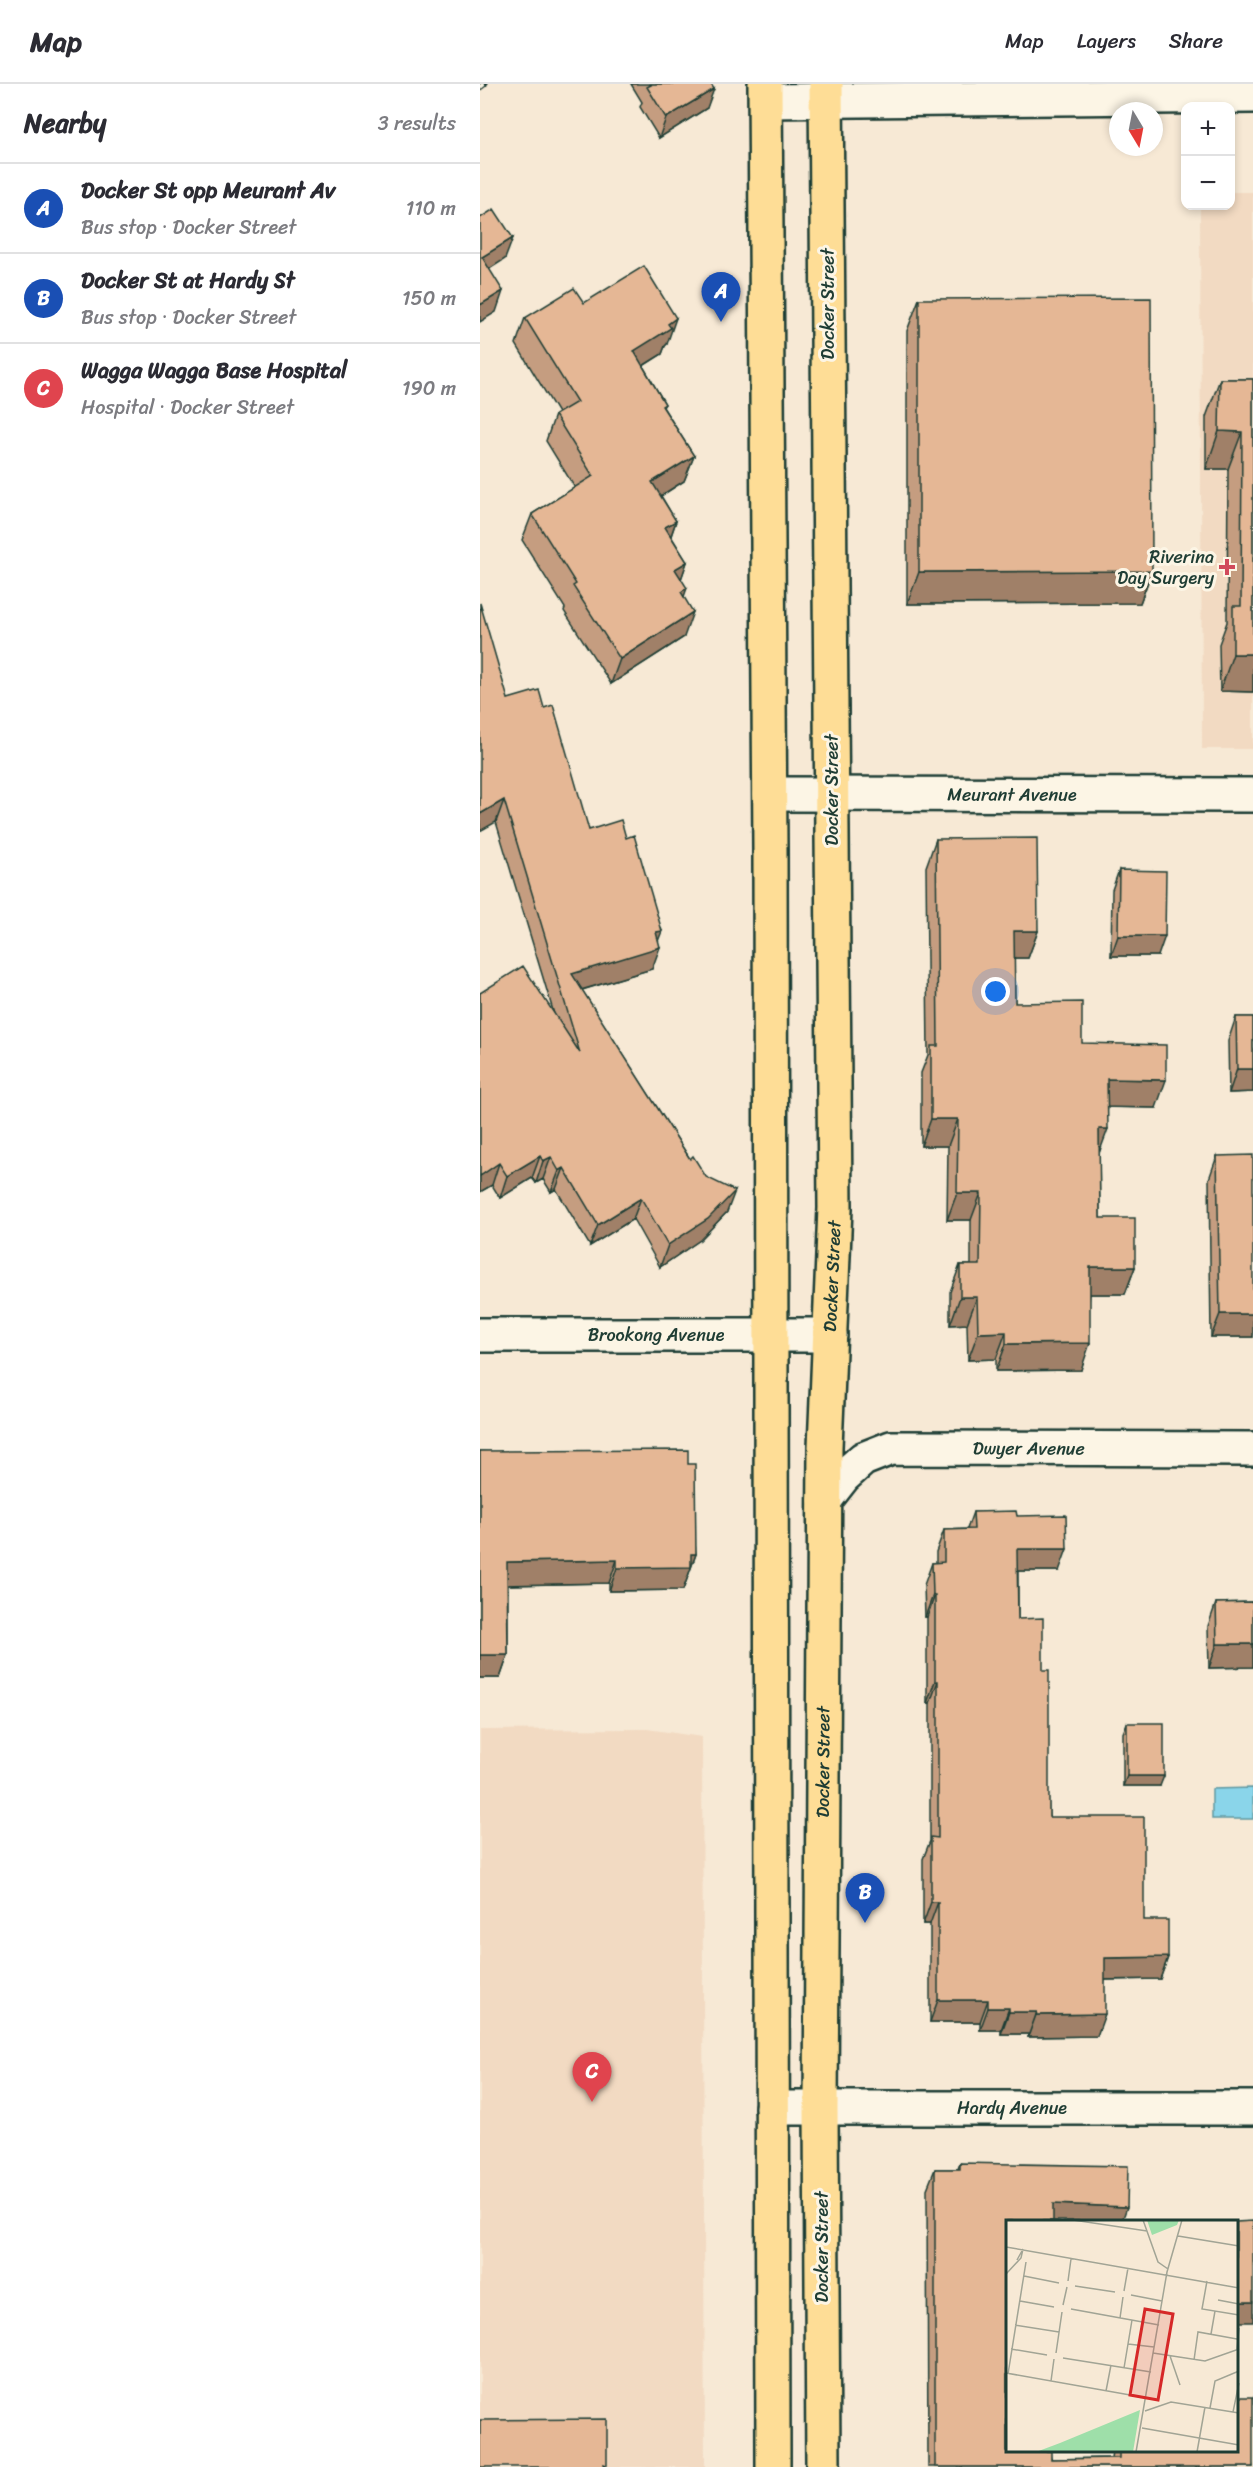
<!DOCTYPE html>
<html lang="en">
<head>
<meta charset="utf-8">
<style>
	:root { --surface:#fff; --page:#f2f2f3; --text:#2b2b33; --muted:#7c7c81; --line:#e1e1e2; --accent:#d1495b }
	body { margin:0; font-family:Sriracha,sans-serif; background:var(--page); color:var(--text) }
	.controls { position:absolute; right:18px; top:18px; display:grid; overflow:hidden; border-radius:12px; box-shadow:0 3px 9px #0003 }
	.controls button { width:54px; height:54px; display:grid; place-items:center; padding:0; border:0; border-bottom:2px solid var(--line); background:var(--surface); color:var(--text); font:30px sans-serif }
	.compass { position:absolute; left:629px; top:18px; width:54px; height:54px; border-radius:50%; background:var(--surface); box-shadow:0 3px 9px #0003; rotate:170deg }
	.you { position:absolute; left:516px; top:908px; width:21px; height:21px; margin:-15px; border:4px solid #fff; border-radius:50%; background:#1a73e8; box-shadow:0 0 0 9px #1a73e833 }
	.badge { display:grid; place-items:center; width:39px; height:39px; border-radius:50%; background:var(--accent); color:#fff; font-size:20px; font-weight:700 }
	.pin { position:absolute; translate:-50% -50px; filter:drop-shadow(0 2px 3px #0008) }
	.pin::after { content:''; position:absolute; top:32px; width:21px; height:18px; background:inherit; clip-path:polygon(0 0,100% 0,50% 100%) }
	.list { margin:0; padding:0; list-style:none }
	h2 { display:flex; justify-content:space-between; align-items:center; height:78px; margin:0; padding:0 24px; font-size:26px }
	h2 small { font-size:20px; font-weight:400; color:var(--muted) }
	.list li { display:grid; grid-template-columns:39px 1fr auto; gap:18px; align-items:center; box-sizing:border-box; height:90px; padding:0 24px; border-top:2px solid var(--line) }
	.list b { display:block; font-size:22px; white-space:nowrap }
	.list p { margin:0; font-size:20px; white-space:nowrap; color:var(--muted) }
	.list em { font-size:20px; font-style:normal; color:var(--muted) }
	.map { position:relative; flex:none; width:773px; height:2383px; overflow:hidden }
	header { display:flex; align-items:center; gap:36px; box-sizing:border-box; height:84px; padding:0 30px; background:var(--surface); border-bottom:2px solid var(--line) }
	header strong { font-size:28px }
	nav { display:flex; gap:33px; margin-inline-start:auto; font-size:21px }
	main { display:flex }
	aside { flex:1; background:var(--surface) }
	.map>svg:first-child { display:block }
	.built { fill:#f2dac2 }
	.water { fill:#8ad5ea; stroke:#5f98a1; stroke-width:1.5 }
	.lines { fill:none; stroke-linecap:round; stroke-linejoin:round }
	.minor-casing { stroke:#1f3d34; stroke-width:38 }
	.major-casing { stroke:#1f3d34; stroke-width:38 }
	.minor { stroke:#fcf5e5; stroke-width:33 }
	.major { stroke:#fedd96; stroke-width:33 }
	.rail-casing { stroke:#1f3d34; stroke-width:7 }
	.rail { stroke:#fcf5e5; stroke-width:4.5; stroke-dasharray:14; stroke-linecap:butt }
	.wall { fill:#c59d80; stroke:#1f3d34; stroke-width:1.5 }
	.shaded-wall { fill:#a08068; stroke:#1f3d34; stroke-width:1.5 }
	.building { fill:#e5b795; stroke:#1f3d34; stroke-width:1.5 }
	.poi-dot { fill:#d1495b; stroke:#fcf5e5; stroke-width:2 }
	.labels { text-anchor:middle; stroke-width:6; stroke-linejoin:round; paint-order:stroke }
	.street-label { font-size:18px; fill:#1f3d34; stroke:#fcf5e5 }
	.poi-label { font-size:18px; fill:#1f3d34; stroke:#fcf5e5; text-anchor:end }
	.inset-road { fill:none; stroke:#a1a495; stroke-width:1.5 }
	.view { fill:#d62828; fill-opacity:0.15; stroke:#d62828; stroke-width:3 }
	.inset-edge { fill:none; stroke:#1f3d34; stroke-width:3 }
</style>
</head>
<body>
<header>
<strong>Map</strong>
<nav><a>Map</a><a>Layers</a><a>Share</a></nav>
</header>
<main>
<aside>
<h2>Nearby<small>3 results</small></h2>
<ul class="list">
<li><span class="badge" style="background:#1a4fb4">A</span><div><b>Docker St opp Meurant Av</b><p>Bus stop · Docker Street</p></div><em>110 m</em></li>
<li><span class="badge" style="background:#1a4fb4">B</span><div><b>Docker St at Hardy St</b><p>Bus stop · Docker Street</p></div><em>150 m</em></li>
<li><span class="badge" style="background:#e0444e">C</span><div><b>Wagga Wagga Base Hospital</b><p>Hospital · Docker Street</p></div><em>190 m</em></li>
</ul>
</aside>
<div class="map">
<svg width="773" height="2383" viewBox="0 0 773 2383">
	<rect width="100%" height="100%" fill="#f7e9d5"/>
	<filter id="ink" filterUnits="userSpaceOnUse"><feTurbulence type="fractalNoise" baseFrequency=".0167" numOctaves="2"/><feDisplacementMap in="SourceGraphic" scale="12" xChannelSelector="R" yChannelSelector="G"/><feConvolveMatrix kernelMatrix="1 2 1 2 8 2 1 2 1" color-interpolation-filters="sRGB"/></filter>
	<g filter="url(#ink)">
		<path class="built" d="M 751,108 L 773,108 L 773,665 L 722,665 L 720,122 L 750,122 Z
			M 167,1645 L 222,1653 L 225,2383 L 0,2383 L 0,1646 Z"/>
		<path class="water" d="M 773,1704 L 773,1735 L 732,1735 L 732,1705 Z"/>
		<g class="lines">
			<defs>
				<g id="minor">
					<path d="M 286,17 L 773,12"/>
					<path id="s1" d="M 290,710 L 773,711"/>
					<path id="s2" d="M 0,1251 L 350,1251"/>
					<path id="s3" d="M 345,1416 L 363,1393 L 383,1375 L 411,1364 L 773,1365"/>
					<path id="s4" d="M 292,2024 L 773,2024"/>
				</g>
				<g id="major">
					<path d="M 285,0 L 290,765 L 293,2383"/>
					<path id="s5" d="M 343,2383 L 341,2024 L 345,1363 L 355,1124 L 346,0"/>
				</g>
			</defs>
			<use href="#minor" class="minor-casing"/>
			<use href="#major" class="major-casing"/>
			<use href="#minor" class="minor"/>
			<use href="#major" class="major"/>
			<defs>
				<path id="rail" d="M 0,3 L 4,0"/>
			</defs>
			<use href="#rail" class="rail-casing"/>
			<use href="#rail" class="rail"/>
		</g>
		<path class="wall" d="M 151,0 L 231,0 L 227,24 L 179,54 L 160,23 L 162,18 Z
			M 439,215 L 672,487 L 660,519 L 427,520 L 427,247 Z
			M 104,219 L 187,260 L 185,262 L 182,270 L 163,282 L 185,320 L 183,323 L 214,372 L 204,397 L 181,412 L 196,437 L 191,452 L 207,478 L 201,495 L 204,513 L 204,553 L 131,600 L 84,527 L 85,524 L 42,456 L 52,430 L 95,404 L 66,357 L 75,331 L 78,329 L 36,260 L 45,234 Z
			M 740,295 L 773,295 L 773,608 L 740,607 L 739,560 L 747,538 L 748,385 L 726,385 L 726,333 Z
			M 28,615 L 64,624 L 109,746 L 146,754 L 178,857 L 172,885 L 102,906 L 210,1075 L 247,1128 L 220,1156 L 180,1183 L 153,1135 L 110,1162 L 76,1105 L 71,1108 L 63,1095 L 56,1099 L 52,1094 L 20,1114 L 12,1101 L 0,1108 L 0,909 L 74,930 L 16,738 Z
			M 456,755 L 558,847 L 548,874 L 534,874 L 535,919 L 602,959 L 676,1024 L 628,1023 L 619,1070 L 620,1134 L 655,1183 L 645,1210 L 610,1210 L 601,1286 L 516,1287 L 516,1275 L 488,1276 L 487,1240 L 470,1241 L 470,1208 L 480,1181 L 491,1181 L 491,1136 L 467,1136 L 468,1062 L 441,1062 L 441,989 L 448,971 L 446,783 Z
			M 639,786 L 678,872 L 631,872 L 632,806 Z
			M 756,933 L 773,933 L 773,1008 L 749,1009 L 748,957 Z
			M 737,1072 L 773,1253 L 731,1253 L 729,1095 Z
			M 0,1367 L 208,1380 L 216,1470 L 203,1506 L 129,1507 L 129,1499 L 28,1501 L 28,1571 L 20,1594 L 0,1594 Z
			M 493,1428 L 537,1432 L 579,1487 L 538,1487 L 538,1535 L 563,1586 L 569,1733 L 664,1836 L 688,1873 L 680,1895 L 625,1896 L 617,1952 L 548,1953 L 549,1950 L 521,1950 L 521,1946 L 500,1946 L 500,1938 L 450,1938 L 450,1840 L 443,1840 L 443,1775 L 450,1757 L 450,1619 L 447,1619 L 447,1533 L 445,1533 L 444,1501 L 452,1479 L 456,1479 L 456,1468 L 464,1446 L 487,1445 Z
			M 773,1518 L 773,1583 L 729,1584 L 728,1542 L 736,1519 Z
			M 647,1639 L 680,1702 L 643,1702 L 643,1649 Z
			M 480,2079 L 527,2137 L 571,2375 L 631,2374 L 632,2367 L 756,2367 L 757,2313 L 773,2383 L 448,2383 L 447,2105 L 455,2085 L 478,2085 Z"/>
		<path class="shaded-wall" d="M 234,5 L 227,24 L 179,54 L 186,34 Z
			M 33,154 L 25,175 L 0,191 L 2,173 Z
			M 23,207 L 16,228 L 0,238 L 0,221 Z
			M 196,234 L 187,260 L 185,262 L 182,270 L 145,293 L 154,267 L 188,240 Z
			M 739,347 L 762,348 L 748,385 L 726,385 Z
			M 214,372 L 204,397 L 163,423 L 172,398 Z
			M 196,437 L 187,463 L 185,443 Z
			M 207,478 L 198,504 L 195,485 Z
			M 672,487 L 660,519 L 427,520 L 439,488 Z
			M 207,504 L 198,530 L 201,508 Z
			M 213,528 L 204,553 L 131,600 L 140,575 Z
			M 753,570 L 773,570 L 773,608 L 740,607 Z
			M 24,716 L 16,738 L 0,747 L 0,730 Z
			M 182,847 L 175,865 L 180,863 L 172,885 L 84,911 L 92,890 L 176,848 Z
			M 534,847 L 558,847 L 548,874 L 524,874 Z
			M 638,852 L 685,852 L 678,872 L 631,872 Z
			M 757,985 L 773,985 L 773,1008 L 749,1009 Z
			M 627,995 L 686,996 L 676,1024 L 618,1023 Z
			M 451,1035 L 478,1035 L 468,1062 L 441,1062 Z
			M 619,1045 L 628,1045 L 618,1072 Z
			M 60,1072 L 52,1094 L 20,1114 L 27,1092 Z
			M 71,1073 L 63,1095 L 56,1099 L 63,1077 Z
			M 19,1079 L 12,1101 L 0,1108 L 0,1092 Z
			M 84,1084 L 76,1105 L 71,1108 L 79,1087 Z
			M 255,1107 L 247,1128 L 220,1156 L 180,1183 L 188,1161 Z
			M 477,1109 L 501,1109 L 491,1136 L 467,1136 Z
			M 161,1114 L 153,1135 L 110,1162 L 118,1141 Z
			M 610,1183 L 655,1183 L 645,1210 L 600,1210 Z
			M 480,1213 L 497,1213 L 487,1240 L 470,1241 Z
			M 740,1230 L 773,1230 L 773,1253 L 731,1253 Z
			M 526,1248 L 516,1275 L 488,1276 L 498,1249 Z
			M 610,1259 L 601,1286 L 516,1287 L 526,1260 Z
			M 537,1465 L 587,1465 L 579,1487 L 529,1487 Z
			M 211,1470 L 216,1470 L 203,1506 L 129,1507 L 137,1484 Z
			M 137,1476 L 129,1499 L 19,1501 L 27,1478 Z
			M 453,1511 L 455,1511 L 447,1533 L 445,1533 Z
			M 737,1560 L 773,1560 L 773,1583 L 729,1584 Z
			M 0,1571 L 28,1571 L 20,1594 L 0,1594 Z
			M 455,1597 L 458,1597 L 450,1619 L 447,1619 Z
			M 647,1692 L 684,1692 L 680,1702 L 643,1702 Z
			M 451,1818 L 458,1818 L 450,1840 L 443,1840 Z
			M 688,1873 L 680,1895 L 617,1896 L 625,1874 Z
			M 458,1916 L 508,1916 L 500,1938 L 450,1938 Z
			M 508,1924 L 529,1924 L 521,1946 L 500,1946 Z
			M 529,1928 L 557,1928 L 549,1950 L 521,1950 Z
			M 625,1930 L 617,1952 L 548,1953 L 556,1931 Z
			M 573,2120 L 647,2123 L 642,2137 L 566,2137 Z
			M 756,2218 L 773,2218 L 773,2238 L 756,2238 Z"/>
		<path class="building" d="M 170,0 L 231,0 L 234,5 L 186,34 L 167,3 L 171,1 Z
			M 14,125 L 33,154 L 2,173 L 23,207 L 0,221 L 0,134 Z
			M 164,182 L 196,234 L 188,240 L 191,244 L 154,267 L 185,320 L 182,322 L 214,372 L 172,398 L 196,437 L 185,443 L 207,478 L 195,485 L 207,504 L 201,508 L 213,528 L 140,575 L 93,502 L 96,500 L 52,430 L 113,392 L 75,331 L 97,318 L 45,234 L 94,204 L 104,219 Z
			M 671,214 L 672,487 L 439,488 L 439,215 Z
			M 740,295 L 773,295 L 773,570 L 753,570 L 753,522 L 761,522 L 762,348 L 739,347 Z
			M 0,519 L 28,615 L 59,606 L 64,624 L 73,621 L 109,746 L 141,736 L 146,754 L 154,751 L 182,847 L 176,848 L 180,863 L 92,890 L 210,1075 L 213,1072 L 226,1093 L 255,1107 L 228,1135 L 188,1161 L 161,1114 L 118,1141 L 84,1084 L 79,1087 L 71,1073 L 63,1077 L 60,1072 L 27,1092 L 19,1079 L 0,1092 L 0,909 L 43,882 L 100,969 L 24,716 L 0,730 Z
			M 557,754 L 558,847 L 534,847 L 535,919 L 602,918 L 602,959 L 686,961 L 686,996 L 627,995 L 628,1045 L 619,1045 L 620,1134 L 655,1134 L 655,1183 L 610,1183 L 610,1259 L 526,1260 L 526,1248 L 498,1249 L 497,1213 L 480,1213 L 480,1181 L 500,1181 L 501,1109 L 477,1109 L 478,1035 L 451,1035 L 451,962 L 458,962 L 456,755 Z
			M 639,786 L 686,787 L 685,852 L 638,852 Z
			M 756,933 L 773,933 L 773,985 L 757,985 Z
			M 773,1071 L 773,1230 L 740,1230 L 737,1072 Z
			M 208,1366 L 208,1380 L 215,1380 L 216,1470 L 211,1470 L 211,1483 L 137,1484 L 137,1476 L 27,1478 L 28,1571 L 0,1571 L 0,1367 Z
			M 536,1427 L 537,1432 L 586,1431 L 587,1465 L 537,1465 L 538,1535 L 563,1534 L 563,1586 L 569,1586 L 569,1733 L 664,1733 L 664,1836 L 688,1836 L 688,1873 L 625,1874 L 625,1930 L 556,1931 L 557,1928 L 529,1928 L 529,1924 L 508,1924 L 508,1916 L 458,1916 L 458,1818 L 451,1818 L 451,1753 L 458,1754 L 458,1597 L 455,1597 L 455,1511 L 453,1511 L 452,1479 L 464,1478 L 464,1446 L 494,1445 L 493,1428 Z
			M 773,1518 L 773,1560 L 737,1560 L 736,1519 Z
			M 647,1639 L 684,1639 L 684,1692 L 647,1692 Z
			M 480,2079 L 648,2082 L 647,2123 L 573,2120 L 573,2137 L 527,2137 L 527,2367 L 571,2367 L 571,2375 L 639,2374 L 639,2367 L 756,2367 L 756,2312 L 757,2313 L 773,2313 L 773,2383 L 455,2383 L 455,2085 L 480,2085 Z
			M 773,2137 L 773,2218 L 756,2218 L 756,2138 Z
			M 127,2335 L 127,2381 L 123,2380 L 124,2383 L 0,2383 L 0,2336 Z"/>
	</g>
	<path class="poi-dot" d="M744 474h6v6h6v6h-6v6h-6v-6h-6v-6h6z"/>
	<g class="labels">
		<g class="street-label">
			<text transform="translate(348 220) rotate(-90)" y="6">Docker Street</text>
			<text transform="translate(352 706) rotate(-90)" y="6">Docker Street</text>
			<text dy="6" stroke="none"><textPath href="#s1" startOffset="242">Meurant Avenue</textPath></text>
			<text dy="6" stroke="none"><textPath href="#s5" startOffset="1191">Docker Street</textPath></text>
			<text dy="6" stroke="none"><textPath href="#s2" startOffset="176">Brookong Avenue</textPath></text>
			<text dy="6" stroke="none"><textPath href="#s3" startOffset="224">Dwyer Avenue</textPath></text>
			<text dy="6" stroke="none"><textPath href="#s5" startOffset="705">Docker Street</textPath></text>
			<text dy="6" stroke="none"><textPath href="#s4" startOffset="240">Hardy Avenue</textPath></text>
			<text transform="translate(342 2163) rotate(-90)" y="6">Docker Street</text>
		</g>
		<g class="poi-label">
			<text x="734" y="479">Riverina<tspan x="734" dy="21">Day Surgery</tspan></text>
		</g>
	</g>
	<g transform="translate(526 2136)">
		<rect width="232" height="232" fill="#f7e9d5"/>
		<path d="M 141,0 L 151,1 L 173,0 L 171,5 L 146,15 ZM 134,190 L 127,232 L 30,232 L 54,223 Z" fill="#9edfa9"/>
		<path class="inset-road" d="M 67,0 L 141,11M 137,0 L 152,42 L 162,49M 172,16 L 233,26M 0,27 L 233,68M 0,54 L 15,38 L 17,29 L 11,40M 18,56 L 53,63M 62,61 L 65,39M 201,61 L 196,89 L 233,95M 69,66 L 109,72M 118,71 L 122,48M 125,75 L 156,81M 212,80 L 233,84M 14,81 L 48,87M 57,85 L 61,67M 65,89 L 153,105M 114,98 L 117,77M 9,105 L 53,112M 205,114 L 209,91M 122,124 L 148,127M 5,129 L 41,135M 231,130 L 233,108M 50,133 L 56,92M 147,133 L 199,141 L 233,129M 164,136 L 174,165M 57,138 L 145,152M 188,140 L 192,112 L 231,119M 118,148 L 126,100M 0,153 L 141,178M 2,154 L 20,42M 45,161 L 48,139M 100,171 L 105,145M 204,188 L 209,161 L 233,151M 139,191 L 165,182 L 233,193M 227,192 L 233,163M 136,208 L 233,225M 130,232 L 161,52 L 176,0M 191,232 L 199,187"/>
		<path class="view" d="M 139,89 L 167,94 L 152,180 L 124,175 Z"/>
		<rect width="232" height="232" class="inset-edge"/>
	</g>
</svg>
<div class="controls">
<button>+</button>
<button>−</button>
</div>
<svg class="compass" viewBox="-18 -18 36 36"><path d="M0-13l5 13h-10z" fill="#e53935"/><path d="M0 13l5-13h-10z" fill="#7c7c81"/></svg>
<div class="you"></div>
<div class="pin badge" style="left:241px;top:238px;background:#1a4fb4">A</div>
<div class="pin badge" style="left:385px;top:1839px;background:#1a4fb4">B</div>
<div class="pin badge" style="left:112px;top:2018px;background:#e0444e">C</div>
</div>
</main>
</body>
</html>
